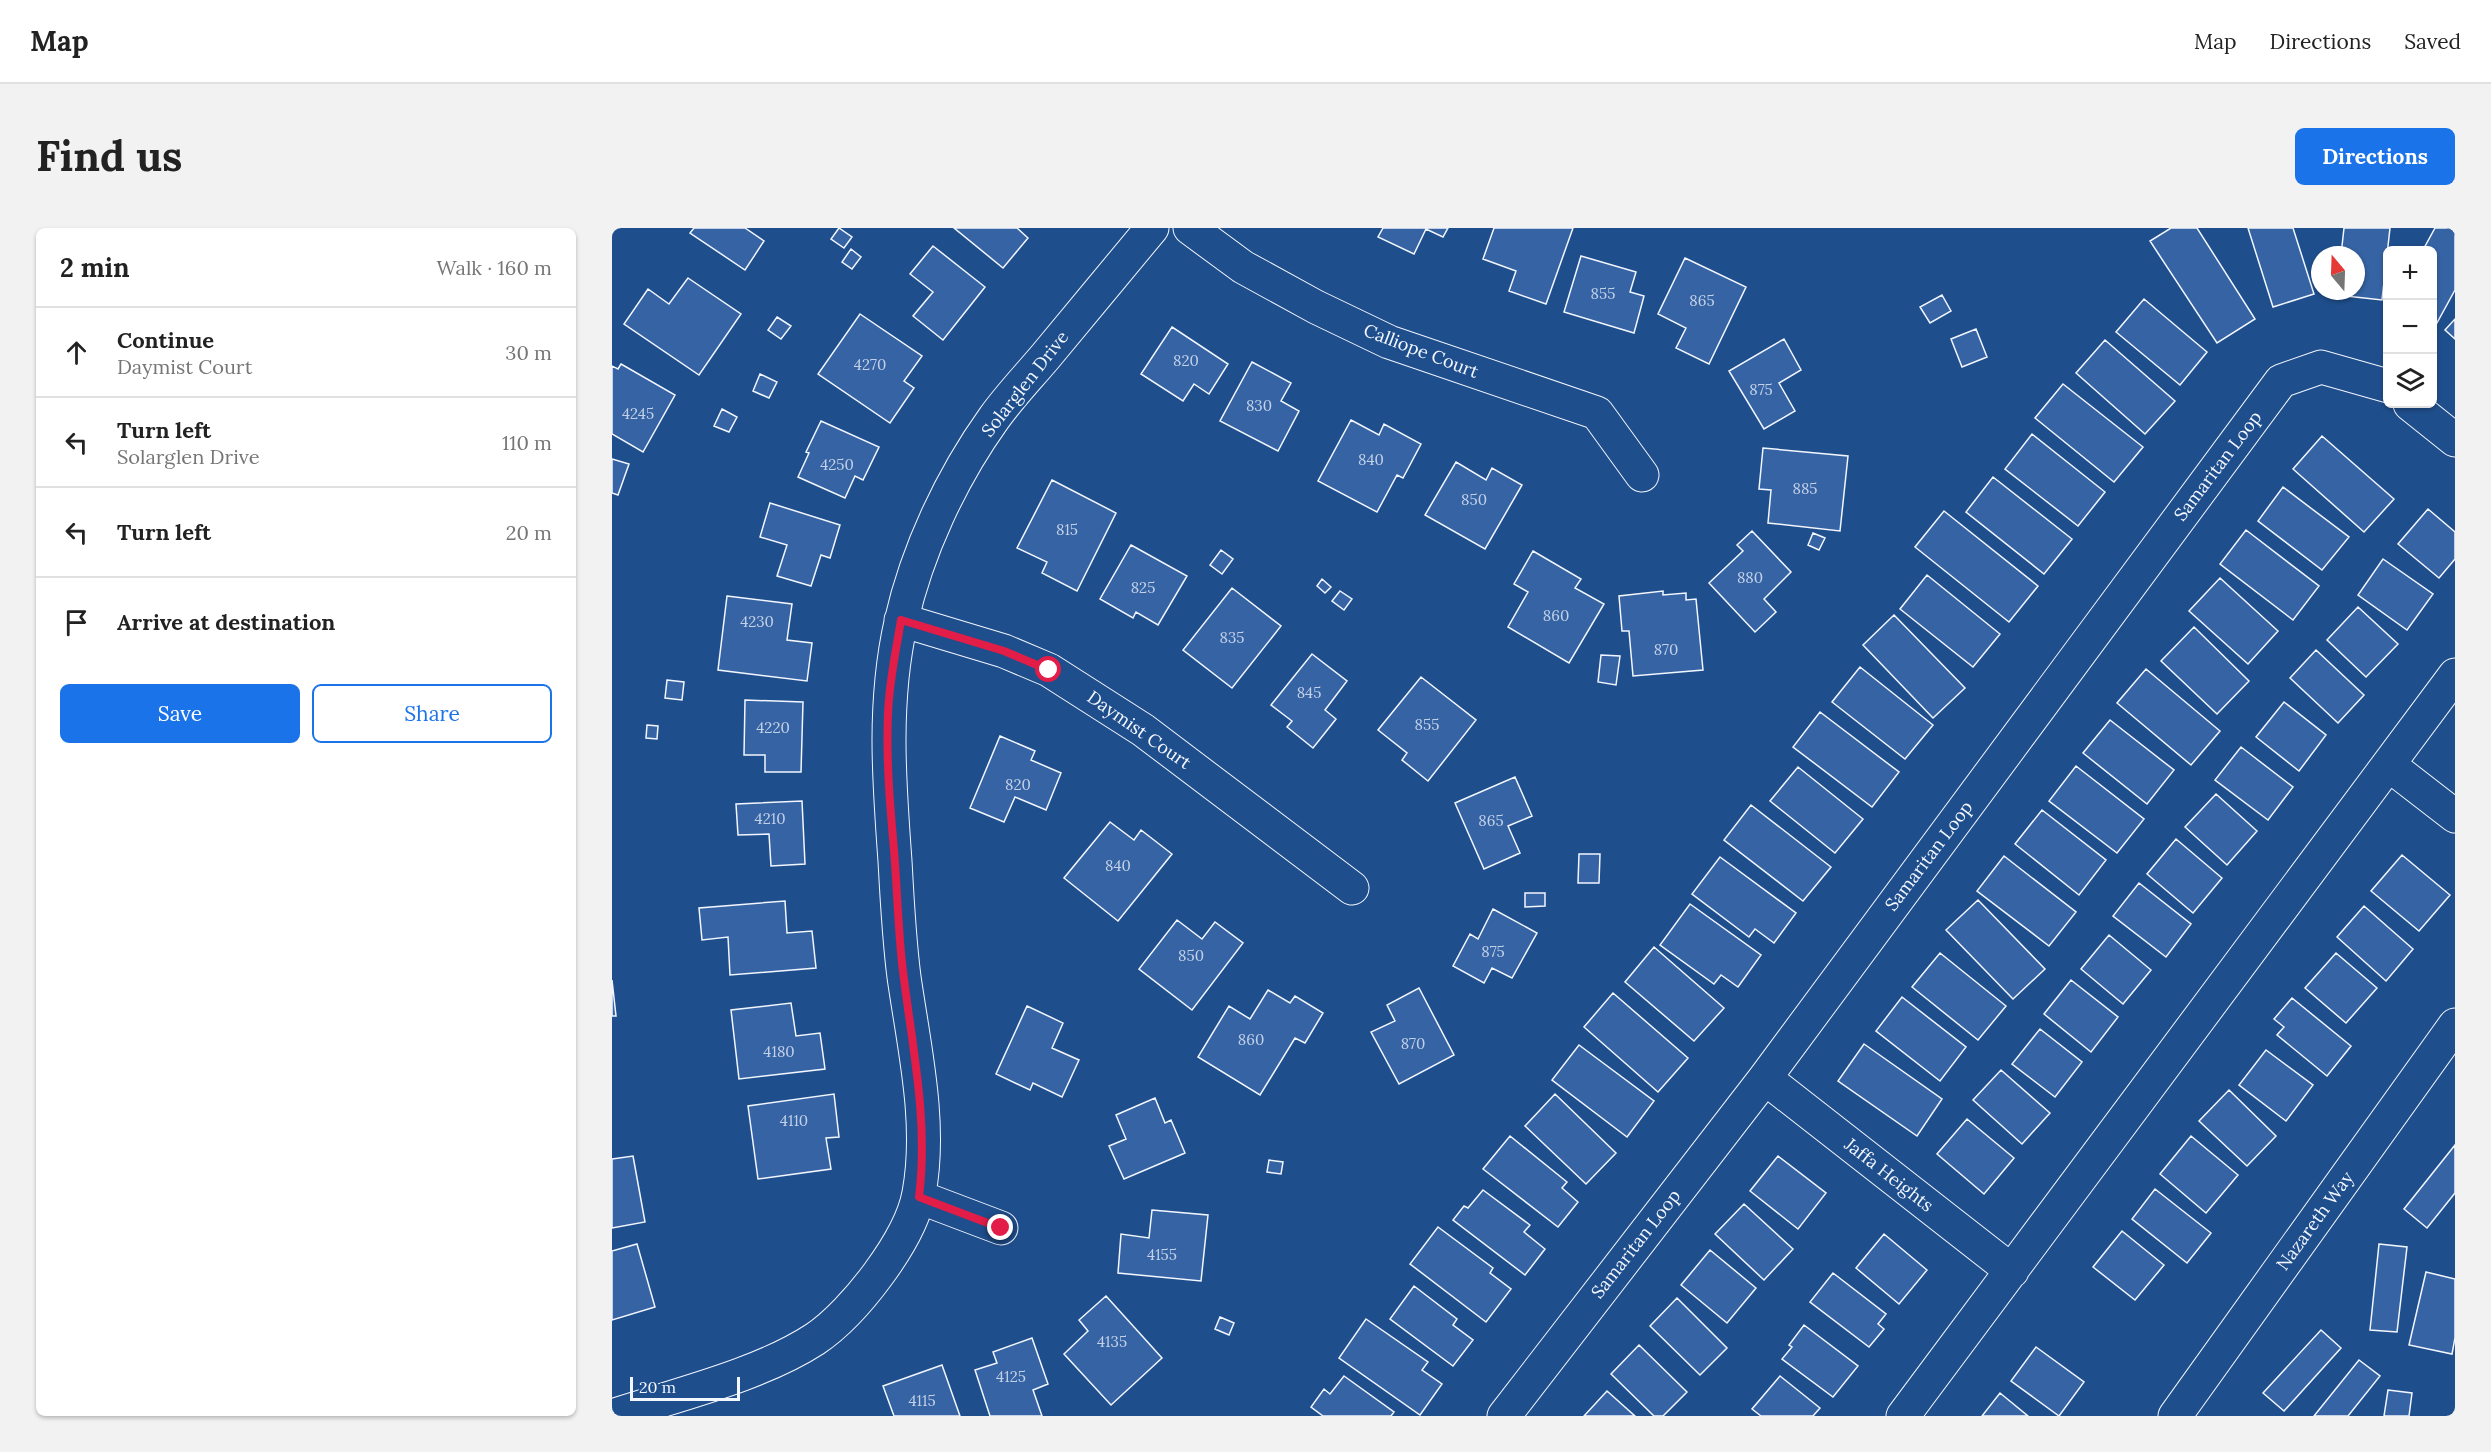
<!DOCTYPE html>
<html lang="en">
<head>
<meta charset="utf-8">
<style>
	:root { --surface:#fff; --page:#f2f2f2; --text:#222; --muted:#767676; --line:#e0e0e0; --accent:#1a73e8 }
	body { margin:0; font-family:Lora,serif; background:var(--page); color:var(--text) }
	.controls { position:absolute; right:18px; top:18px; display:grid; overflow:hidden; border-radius:9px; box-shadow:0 2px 4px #0004 }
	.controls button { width:54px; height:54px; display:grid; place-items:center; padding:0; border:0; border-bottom:2px solid var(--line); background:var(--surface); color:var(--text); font:30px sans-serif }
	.compass { position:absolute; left:1699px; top:18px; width:54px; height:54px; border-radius:50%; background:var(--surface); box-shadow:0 2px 4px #0004; rotate:341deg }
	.scale { position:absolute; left:18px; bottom:15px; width:110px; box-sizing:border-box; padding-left:6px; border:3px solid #f2f6ff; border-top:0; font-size:16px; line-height:21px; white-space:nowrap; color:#f2f6ff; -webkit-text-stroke:4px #1f4e8c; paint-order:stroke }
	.stop { position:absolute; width:18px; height:18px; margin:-14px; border:4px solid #e11d48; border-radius:50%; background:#fff }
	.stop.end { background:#e11d48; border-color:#fff; box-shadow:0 2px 6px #0008 }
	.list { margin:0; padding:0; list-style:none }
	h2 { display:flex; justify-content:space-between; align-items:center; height:78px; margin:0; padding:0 24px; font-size:26px }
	h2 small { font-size:20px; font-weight:400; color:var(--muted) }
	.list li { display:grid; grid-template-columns:39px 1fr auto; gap:18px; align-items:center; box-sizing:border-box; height:90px; padding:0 24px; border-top:2px solid var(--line) }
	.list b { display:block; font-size:22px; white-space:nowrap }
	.list p { margin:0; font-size:20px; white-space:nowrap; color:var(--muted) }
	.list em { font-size:20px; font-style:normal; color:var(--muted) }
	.actions { display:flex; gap:12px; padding:18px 24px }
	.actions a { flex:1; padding:14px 0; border:2px solid var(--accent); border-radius:9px; text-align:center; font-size:21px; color:var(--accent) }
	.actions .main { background:var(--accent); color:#fff }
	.icon { flex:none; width:33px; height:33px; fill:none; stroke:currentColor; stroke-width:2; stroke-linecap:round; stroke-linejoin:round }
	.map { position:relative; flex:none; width:1843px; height:1188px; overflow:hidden; border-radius:9px }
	header { display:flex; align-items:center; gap:36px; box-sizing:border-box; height:84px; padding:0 30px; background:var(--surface); border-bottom:2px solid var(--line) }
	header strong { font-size:28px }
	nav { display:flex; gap:33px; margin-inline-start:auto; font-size:21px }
	.intro { display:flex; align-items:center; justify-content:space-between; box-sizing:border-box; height:144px; padding:0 36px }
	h1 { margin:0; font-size:42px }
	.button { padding:15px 27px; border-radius:9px; background:var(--accent); color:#fff; font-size:21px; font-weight:700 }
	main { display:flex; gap:36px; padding:0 36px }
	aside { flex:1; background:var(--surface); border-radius:9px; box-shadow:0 2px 4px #0004 }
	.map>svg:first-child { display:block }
	.building { fill:#3563a3; stroke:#f2f6ff; stroke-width:1.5 }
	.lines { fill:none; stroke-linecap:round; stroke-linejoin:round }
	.minor-casing { stroke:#f2f6ff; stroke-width:35 }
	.minor { stroke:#1f4e8c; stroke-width:33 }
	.route { stroke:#e11d48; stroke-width:8 }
	.labels { text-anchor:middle; stroke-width:4.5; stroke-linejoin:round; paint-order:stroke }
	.number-label { font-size:15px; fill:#c3d1e8 }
	.street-label { font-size:18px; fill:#f2f6ff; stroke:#1f4e8c }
</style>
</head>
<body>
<header>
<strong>Map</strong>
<nav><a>Map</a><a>Directions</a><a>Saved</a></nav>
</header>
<div class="intro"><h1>Find us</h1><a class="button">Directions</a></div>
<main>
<aside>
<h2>2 min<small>Walk · 160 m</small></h2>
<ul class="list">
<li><svg class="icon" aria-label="ahead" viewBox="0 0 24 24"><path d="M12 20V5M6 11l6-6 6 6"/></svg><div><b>Continue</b><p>Daymist Court</p></div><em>30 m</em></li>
<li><svg class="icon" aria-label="left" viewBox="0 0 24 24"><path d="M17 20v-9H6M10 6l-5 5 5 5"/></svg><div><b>Turn left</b><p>Solarglen Drive</p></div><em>110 m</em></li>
<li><svg class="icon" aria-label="left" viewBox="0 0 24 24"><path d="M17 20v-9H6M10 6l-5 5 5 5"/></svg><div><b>Turn left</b></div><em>20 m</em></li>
<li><svg class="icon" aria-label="arrive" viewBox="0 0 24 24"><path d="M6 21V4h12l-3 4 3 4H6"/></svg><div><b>Arrive at destination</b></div></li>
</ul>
<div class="actions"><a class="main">Save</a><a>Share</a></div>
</aside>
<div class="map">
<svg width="1843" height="1188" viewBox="0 0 1843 1188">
	<rect width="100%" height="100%" fill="#1f4e8c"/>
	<path class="building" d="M 82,0 L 133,0 L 152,13 L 133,42 L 78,5 Z
		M 227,0 L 240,9 L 232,20 L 219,11 Z
		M 342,0 L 405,0 L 416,10 L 391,40 Z
		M 771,0 L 836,0 L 831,9 L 814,1 L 802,26 L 766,9 Z
		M 882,0 L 961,0 L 934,76 L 897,63 L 904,43 L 871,31 Z
		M 1559,0 L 1585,0 L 1643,91 L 1605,115 L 1538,13 Z
		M 1636,0 L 1681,0 L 1702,66 L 1661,79 Z
		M 1732,0 L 1778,0 L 1770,72 L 1725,67 L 1725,63 L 1744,63 L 1744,27 L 1729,27 Z
		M 1823,0 L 1843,0 L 1843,62 L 1820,104 L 1820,22 L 1811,22 Z
		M 321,18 L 373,59 L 331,112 L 301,88 L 321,64 L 298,46 Z
		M 239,21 L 249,29 L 240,41 L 230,34 Z
		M 969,28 L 1024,44 L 1018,64 L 1032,68 L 1022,105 L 952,84 Z
		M 1073,30 L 1134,59 L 1097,136 L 1064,120 L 1074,100 L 1046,86 Z
		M 76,50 L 129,86 L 87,147 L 12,96 L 36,61 L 57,76 Z
		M 1330,67 L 1339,83 L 1318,95 L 1308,79 Z
		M 1532,71 L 1595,124 L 1568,157 L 1504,104 Z
		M 248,86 L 310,128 L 292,153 L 302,160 L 278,195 L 206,146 Z
		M 165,89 L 179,98 L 169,111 L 156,102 Z
		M 1843,91 L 1843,111 L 1833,102 Z
		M 560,99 L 616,136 L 597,166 L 582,156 L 571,173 L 529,146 Z
		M 1364,101 L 1375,129 L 1350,139 L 1339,111 Z
		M 1172,111 L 1189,142 L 1167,155 L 1183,183 L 1152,201 L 1117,143 Z
		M 1493,112 L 1563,173 L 1533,206 L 1464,145 Z
		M 640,134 L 679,155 L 669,173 L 687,183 L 666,223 L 608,193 Z
		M 9,136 L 63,167 L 31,224 L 0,206 L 0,138 L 6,141 Z
		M 148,146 L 165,154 L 157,170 L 141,163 Z
		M 1451,156 L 1531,219 L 1502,254 L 1423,190 Z
		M 110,181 L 125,189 L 117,204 L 102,198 Z
		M 739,192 L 767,207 L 772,196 L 809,216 L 791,250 L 785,247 L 765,284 L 706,253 Z
		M 209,193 L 267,219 L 251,252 L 243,248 L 233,270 L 186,249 L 197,225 L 194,224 Z
		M 1420,206 L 1493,264 L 1466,298 L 1393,241 Z
		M 1710,208 L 1782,271 L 1752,304 L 1681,241 Z
		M 1151,220 L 1236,228 L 1228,303 L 1156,295 L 1159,262 L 1147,261 Z
		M 0,231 L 17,236 L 6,267 L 0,265 Z
		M 844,234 L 874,252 L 880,240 L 910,257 L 873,321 L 813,287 Z
		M 1381,249 L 1460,311 L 1432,346 L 1354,284 Z
		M 440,252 L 504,285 L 465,363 L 430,345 L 435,334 L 405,320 Z
		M 1671,259 L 1737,309 L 1710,342 L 1646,293 Z
		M 158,275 L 228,297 L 218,330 L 209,327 L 199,358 L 165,348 L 175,317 L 148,309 Z
		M 1816,281 L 1843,304 L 1843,331 L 1827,350 L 1786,316 Z
		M 1332,283 L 1426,358 L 1397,394 L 1303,319 Z
		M 1634,302 L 1707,358 L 1681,392 L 1608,336 Z
		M 1140,303 L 1179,344 L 1152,371 L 1164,384 L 1143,404 L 1097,355 L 1131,323 L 1125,317 Z
		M 1201,305 L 1213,310 L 1207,322 L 1196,317 Z
		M 519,317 L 575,348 L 546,397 L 524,384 L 521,390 L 488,371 Z
		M 609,322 L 621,331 L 610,346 L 598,337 Z
		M 921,323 L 969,351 L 963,360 L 992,376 L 957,435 L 896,399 L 916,364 L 902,356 Z
		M 1771,331 L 1821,366 L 1795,402 L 1746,367 Z
		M 1315,347 L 1388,406 L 1361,439 L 1288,381 Z
		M 1608,350 L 1666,403 L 1636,436 L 1577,383 Z
		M 710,351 L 719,359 L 713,365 L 705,358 Z
		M 620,360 L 669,398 L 620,460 L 571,422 Z
		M 728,363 L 740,371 L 732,382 L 720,373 Z
		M 1051,363 L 1051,367 L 1074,365 L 1074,372 L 1084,371 L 1091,442 L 1021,448 L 1017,403 L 1010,403 L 1007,368 Z
		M 115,368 L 180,376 L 175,412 L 200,415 L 195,453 L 106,442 Z
		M 1746,379 L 1786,416 L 1754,449 L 1715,412 Z
		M 1282,387 L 1353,460 L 1321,490 L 1251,417 Z
		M 1582,399 L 1637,453 L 1605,486 L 1549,433 Z
		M 1704,422 L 1752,467 L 1726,495 L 1678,450 Z
		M 700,426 L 735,453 L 713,482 L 724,491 L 701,520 L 675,499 L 680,493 L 659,477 Z
		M 989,427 L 1008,428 L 1004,457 L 986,454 Z
		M 1248,439 L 1321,497 L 1293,531 L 1220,474 Z
		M 1534,441 L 1608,503 L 1579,537 L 1505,475 Z
		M 809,449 L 864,492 L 816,553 L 790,532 L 795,525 L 766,502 Z
		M 55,452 L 72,454 L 70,472 L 53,470 Z
		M 133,472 L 191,474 L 189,544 L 153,544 L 153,527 L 132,527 Z
		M 1672,474 L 1714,507 L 1687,543 L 1644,509 Z
		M 1208,484 L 1287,544 L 1260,579 L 1181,519 Z
		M 1498,492 L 1562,542 L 1535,576 L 1471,525 Z
		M 35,497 L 46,498 L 45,511 L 34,510 Z
		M 388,508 L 423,523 L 419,532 L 449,545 L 434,582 L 403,569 L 392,594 L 358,580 Z
		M 1629,519 L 1681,559 L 1656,592 L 1603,552 Z
		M 1464,538 L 1532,591 L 1505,625 L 1437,573 Z
		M 1186,539 L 1251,591 L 1223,625 L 1158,573 Z
		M 903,549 L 920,588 L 896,598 L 908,625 L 872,641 L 843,575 Z
		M 1604,566 L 1645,603 L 1615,637 L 1573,599 Z
		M 190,573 L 193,636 L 159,638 L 157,606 L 126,607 L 124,576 Z
		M 1139,577 L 1219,639 L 1191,673 L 1112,612 Z
		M 1430,582 L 1494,632 L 1467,667 L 1403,616 Z
		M 498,594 L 522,612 L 529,602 L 560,626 L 506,693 L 452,650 Z
		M 1564,611 L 1610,650 L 1581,685 L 1535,646 Z
		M 967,626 L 988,626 L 987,655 L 966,655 Z
		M 1790,627 L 1838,667 L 1807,703 L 1759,663 Z
		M 1392,628 L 1464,684 L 1437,718 L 1365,663 Z
		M 1108,629 L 1184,685 L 1162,715 L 1143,701 L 1137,709 L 1080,666 Z
		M 1527,655 L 1579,696 L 1554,729 L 1501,688 Z
		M 913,665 L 933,665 L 933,678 L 913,679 Z
		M 1366,672 L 1433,741 L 1401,771 L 1334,702 Z
		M 173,673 L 175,705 L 200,703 L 204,740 L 118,747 L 116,709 L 90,712 L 87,680 Z
		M 1078,676 L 1149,727 L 1126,759 L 1109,747 L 1102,756 L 1048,717 Z
		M 1752,678 L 1801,721 L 1774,753 L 1725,709 Z
		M 881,681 L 925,705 L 900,750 L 880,740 L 872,755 L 841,738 L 858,706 L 866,711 Z
		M 565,692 L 590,711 L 603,694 L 631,715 L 580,782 L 527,741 Z
		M 1497,707 L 1539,742 L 1511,776 L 1469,741 Z
		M 1042,719 L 1112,780 L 1082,813 L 1013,754 Z
		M 1328,725 L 1394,778 L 1366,812 L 1300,759 Z
		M 1724,725 L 1765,760 L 1734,795 L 1693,760 Z
		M 0,752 L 4,788 L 0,788 Z
		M 1459,752 L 1506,789 L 1479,824 L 1432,786 Z
		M 807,760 L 842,827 L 787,856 L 759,804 L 783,793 L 775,777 Z
		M 656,762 L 678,775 L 683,768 L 711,785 L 693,815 L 683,810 L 648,867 L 586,829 L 617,778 L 638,791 Z
		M 1001,765 L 1076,830 L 1046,864 L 972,799 Z
		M 1290,769 L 1354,819 L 1328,853 L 1264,803 Z
		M 1680,770 L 1739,818 L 1715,848 L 1665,807 L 1672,799 L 1662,791 Z
		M 179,775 L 184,808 L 208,805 L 213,841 L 127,851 L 119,782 Z
		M 415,778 L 451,795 L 440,820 L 467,832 L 450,869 L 421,855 L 418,862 L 384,846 Z
		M 1428,801 L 1470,834 L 1443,869 L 1400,836 Z
		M 1252,816 L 1330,871 L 1305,908 L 1226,853 Z
		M 967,817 L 1042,873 L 1015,909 L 940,852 Z
		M 1654,822 L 1701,857 L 1674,893 L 1627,857 Z
		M 1389,842 L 1438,885 L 1410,916 L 1361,872 Z
		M 1617,862 L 1664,908 L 1635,938 L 1587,893 Z
		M 222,866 L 227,909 L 214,910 L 219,941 L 146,951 L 136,878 Z
		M 943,866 L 1004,925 L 974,956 L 913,898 Z
		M 543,870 L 553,895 L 559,892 L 573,925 L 512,951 L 497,918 L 514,911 L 504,887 Z
		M 1355,891 L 1402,930 L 1372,966 L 1325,926 Z
		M 898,908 L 955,954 L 950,960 L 966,974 L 946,999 L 871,941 Z
		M 1579,908 L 1626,947 L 1594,985 L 1548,946 Z
		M 1843,917 L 1843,965 L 1815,1000 L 1792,981 Z
		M 21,928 L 33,994 L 0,1000 L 0,931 Z
		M 1166,928 L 1214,965 L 1186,1001 L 1138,963 Z
		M 657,932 L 671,934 L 669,946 L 655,944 Z
		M 1543,961 L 1599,1005 L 1575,1035 L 1520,991 Z
		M 871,962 L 918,997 L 912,1004 L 933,1021 L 913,1047 L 841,992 L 852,978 L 856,980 Z
		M 1132,976 L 1181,1021 L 1152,1052 L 1103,1006 Z
		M 540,982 L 596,987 L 589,1053 L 506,1045 L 509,1006 L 537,1010 Z
		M 826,999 L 881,1040 L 878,1045 L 899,1061 L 874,1094 L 798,1036 Z
		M 1510,1003 L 1552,1037 L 1523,1072 L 1481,1039 Z
		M 1272,1006 L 1315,1042 L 1287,1076 L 1244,1040 Z
		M 25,1016 L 43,1079 L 0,1092 L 0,1023 Z
		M 1767,1016 L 1795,1019 L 1785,1104 L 1758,1102 Z
		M 1098,1022 L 1144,1060 L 1115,1095 L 1069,1057 Z
		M 1814,1044 L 1843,1051 L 1843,1110 L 1840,1126 L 1797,1117 Z
		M 1221,1045 L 1274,1086 L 1266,1096 L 1272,1101 L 1257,1119 L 1198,1074 Z
		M 802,1058 L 845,1091 L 841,1097 L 861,1112 L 841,1138 L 778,1091 Z
		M 494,1068 L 550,1130 L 499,1177 L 452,1126 L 476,1103 L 467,1092 Z
		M 1065,1070 L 1115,1120 L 1088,1147 L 1038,1098 Z
		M 608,1089 L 622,1095 L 617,1107 L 603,1101 Z
		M 754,1091 L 816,1134 L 810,1142 L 830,1156 L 808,1187 L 727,1130 Z
		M 1192,1097 L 1246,1138 L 1221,1169 L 1170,1131 L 1180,1119 L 1177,1117 Z
		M 1709,1102 L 1729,1120 L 1672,1183 L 1651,1165 Z
		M 420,1110 L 436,1156 L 421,1162 L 430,1188 L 378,1188 L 363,1142 L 385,1135 L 381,1124 Z
		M 1027,1117 L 1075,1164 L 1051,1188 L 1042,1188 L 999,1146 Z
		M 1424,1119 L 1472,1154 L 1447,1188 L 1399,1153 Z
		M 1747,1132 L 1768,1148 L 1736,1188 L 1702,1188 Z
		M 330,1137 L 348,1188 L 282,1188 L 271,1158 Z
		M 732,1148 L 782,1184 L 779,1188 L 711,1188 L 699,1179 L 712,1161 L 718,1166 Z
		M 1168,1148 L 1208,1180 L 1201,1188 L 1149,1188 L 1140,1181 Z
		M 1776,1162 L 1800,1165 L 1797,1188 L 1772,1188 Z
		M 995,1163 L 1023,1188 L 972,1188 Z
		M 1388,1165 L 1416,1188 L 1370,1188 Z"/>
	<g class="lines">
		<defs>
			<path id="minor" d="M 578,0 L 631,39 L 704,79 L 777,114 L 985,185 L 1030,247
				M 1798,176 L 1843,212
				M 289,392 L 392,423 L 437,442 L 531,502 L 740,660
				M 1777,537 L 1843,588
				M 1153,850 L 1400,1043
				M 307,969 L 389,1000
				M 0,1188 C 64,1167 148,1147 203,1111 C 242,1085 299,1011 307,965 C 320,895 302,819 292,749 C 287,710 285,671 283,633 C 277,552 271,474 289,394 C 305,323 339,250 382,190 C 397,169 416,149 433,129 C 469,86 504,43 540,0
				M 892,1188 L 1153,850 L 1669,153 L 1709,139 L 1776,158
				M 1291,1188 L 1843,447
				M 1563,1188 L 1843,797"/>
		</defs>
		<use href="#minor" class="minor-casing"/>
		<use href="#minor" class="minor"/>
	</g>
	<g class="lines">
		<path class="route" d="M 389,1000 L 307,969 C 317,890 299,814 290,735 C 286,697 285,659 282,622 C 278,577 274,531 276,486 C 277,454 284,423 289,392 L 392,423 L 437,442"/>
	</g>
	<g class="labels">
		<g class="number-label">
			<text x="991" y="71">855</text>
			<text x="1090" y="78">865</text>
			<text x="574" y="138">820</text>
			<text x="258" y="142">4270</text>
			<text x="1149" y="167">875</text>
			<text x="647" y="183">830</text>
			<text x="26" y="191">4245</text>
			<text x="759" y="237">840</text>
			<text x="225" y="242">4250</text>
			<text x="1193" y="266">885</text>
			<text x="862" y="277">850</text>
			<text x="455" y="307">815</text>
			<text x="1138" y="355">880</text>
			<text x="531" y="365">825</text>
			<text x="944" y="393">860</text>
			<text x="145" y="399">4230</text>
			<text x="620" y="415">835</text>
			<text x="1054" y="427">870</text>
			<text x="697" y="470">845</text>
			<text x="815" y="502">855</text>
			<text x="161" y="505">4220</text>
			<text x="406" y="562">820</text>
			<text x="158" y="596">4210</text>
			<text x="879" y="598">865</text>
			<text x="506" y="643">840</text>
			<text x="881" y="729">875</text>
			<text x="579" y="733">850</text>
			<text x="639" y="817">860</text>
			<text x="801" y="821">870</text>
			<text x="167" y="829">4180</text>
			<text x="182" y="898">4110</text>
			<text x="550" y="1032">4155</text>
			<text x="500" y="1119">4135</text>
			<text x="399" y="1154">4125</text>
			<text x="310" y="1178">4115</text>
		</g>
		<g class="street-label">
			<text transform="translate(809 123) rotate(21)" y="6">Calliope Court</text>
			<text transform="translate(413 156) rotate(-52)" y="6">Solarglen Drive</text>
			<text transform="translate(1606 238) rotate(-53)" y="6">Samaritan Loop</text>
			<text transform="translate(527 502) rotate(35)" y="6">Daymist Court</text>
			<text transform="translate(1317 628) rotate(-53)" y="6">Samaritan Loop</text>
			<text transform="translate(1277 947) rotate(38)" y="6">Jaffa Heights</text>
			<text transform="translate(1703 993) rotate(-54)" y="6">Nazareth Way</text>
			<text transform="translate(1024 1016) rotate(-52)" y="6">Samaritan Loop</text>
		</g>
	</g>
</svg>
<div class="controls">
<button>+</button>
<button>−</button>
<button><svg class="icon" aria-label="layers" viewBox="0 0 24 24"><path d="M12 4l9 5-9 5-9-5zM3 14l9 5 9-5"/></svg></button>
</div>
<svg class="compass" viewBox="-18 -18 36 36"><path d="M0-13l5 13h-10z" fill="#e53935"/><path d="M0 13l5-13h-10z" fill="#767676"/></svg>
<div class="scale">20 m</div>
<div class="stop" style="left:437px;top:442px"></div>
<div class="stop end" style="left:389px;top:1000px"></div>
</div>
</main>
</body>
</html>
